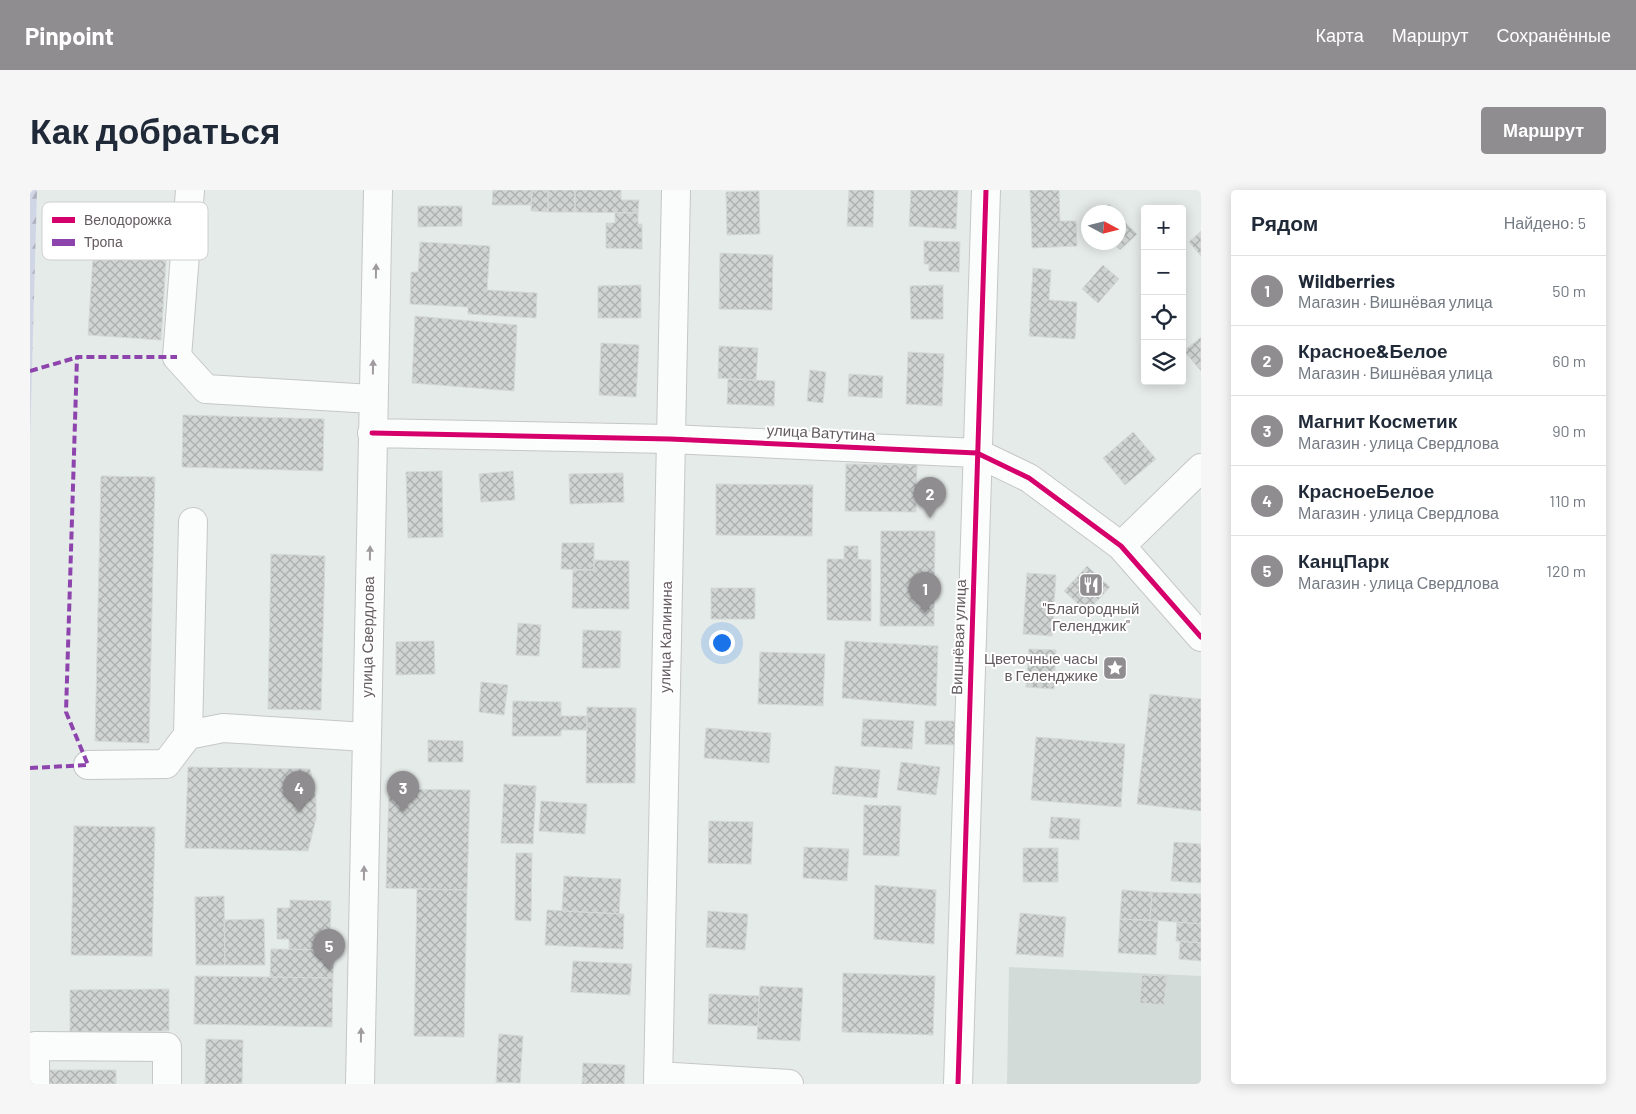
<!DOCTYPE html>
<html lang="ru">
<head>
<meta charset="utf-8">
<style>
	:root { --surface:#fff; --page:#f6f6f7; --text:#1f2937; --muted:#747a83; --line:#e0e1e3; --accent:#908d90 }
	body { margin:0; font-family:Barlow,sans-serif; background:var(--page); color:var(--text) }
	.controls { position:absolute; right:15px; top:15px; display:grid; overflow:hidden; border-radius:5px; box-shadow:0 2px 12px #0003 }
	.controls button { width:45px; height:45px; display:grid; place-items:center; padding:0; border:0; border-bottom:1px solid var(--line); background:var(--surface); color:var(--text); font:25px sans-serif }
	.compass { position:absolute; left:1051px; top:15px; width:45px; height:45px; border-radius:50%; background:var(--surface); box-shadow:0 2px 12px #0003; rotate:97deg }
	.you { position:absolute; left:691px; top:452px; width:18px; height:18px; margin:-12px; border:4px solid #fff; border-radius:50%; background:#1a73e8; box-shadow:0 0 0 8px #1a73e833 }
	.badge { display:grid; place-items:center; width:32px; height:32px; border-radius:50%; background:var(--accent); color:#fff; font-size:16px; font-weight:700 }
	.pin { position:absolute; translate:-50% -41px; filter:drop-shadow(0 1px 2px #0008) }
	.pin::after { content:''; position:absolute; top:26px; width:18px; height:15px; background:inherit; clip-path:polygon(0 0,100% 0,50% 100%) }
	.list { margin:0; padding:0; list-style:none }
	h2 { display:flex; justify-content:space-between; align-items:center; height:65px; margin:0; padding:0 20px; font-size:21px }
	h2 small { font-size:16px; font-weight:400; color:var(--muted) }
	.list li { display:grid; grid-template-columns:32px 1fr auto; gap:15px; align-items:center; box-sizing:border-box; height:70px; padding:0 20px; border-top:1px solid var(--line) }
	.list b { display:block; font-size:19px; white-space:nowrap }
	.list p { margin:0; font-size:16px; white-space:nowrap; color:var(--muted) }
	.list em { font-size:16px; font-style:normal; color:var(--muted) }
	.icon { flex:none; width:28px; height:28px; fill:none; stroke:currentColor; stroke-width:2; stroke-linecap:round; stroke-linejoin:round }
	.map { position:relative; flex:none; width:1171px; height:894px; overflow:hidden; border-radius:5px }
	header { display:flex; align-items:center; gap:30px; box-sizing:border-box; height:70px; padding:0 25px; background:var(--accent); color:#fff }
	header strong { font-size:24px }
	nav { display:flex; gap:28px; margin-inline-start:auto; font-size:18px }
	.intro { display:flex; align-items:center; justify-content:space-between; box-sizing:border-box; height:120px; padding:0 30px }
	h1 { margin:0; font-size:35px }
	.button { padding:12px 22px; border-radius:5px; background:var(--accent); color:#fff; font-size:18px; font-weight:700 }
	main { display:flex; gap:30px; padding:0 30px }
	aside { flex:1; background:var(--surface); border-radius:5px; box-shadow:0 2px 12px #0003 }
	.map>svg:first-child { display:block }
	.education { fill:#d3dbd8 }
	.forest { fill:url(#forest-firs) }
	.building { fill:url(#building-cross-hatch); stroke:#d4dad8 }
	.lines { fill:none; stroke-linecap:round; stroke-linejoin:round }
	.minor-casing { stroke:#c6c7c7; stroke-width:30 }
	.minor { stroke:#fbfcfc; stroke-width:28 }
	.quiet { stroke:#8e44ad; stroke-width:4; stroke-dasharray:8 4; stroke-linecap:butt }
	.cycleway-casing { stroke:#fff; stroke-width:8 }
	.cycleway { stroke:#d6006c; stroke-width:5 }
	.oneway { fill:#a09b9e }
	.labels { text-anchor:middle; stroke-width:4; stroke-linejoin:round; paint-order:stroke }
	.street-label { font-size:15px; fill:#635b60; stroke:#fff }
	.poi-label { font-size:15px; fill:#635b60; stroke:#fff }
	.key { fill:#fff; stroke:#d0cecf; stroke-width:1 }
	.key-label { font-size:14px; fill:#635b60 }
</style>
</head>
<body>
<header>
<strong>Pinpoint</strong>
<nav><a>Карта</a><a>Маршрут</a><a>Сохранённые</a></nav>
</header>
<div class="intro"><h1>Как добраться</h1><a class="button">Маршрут</a></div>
<main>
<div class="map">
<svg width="1171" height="894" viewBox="0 0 1171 894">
	<defs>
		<pattern id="forest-firs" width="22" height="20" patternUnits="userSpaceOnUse" patternTransform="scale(1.25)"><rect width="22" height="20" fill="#d1d6e6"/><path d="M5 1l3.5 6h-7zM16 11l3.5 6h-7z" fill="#adb1be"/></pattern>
		<pattern id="building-cross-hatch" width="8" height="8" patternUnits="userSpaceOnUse" patternTransform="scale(1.25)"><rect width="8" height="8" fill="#d0d4d3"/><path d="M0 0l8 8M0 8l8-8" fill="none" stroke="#acafaf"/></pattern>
	</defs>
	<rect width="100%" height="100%" fill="#e5ebe9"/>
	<path class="education" d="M 979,777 L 1171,786 L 1171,894 L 977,894 Z"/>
	<path class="forest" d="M 0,0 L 7,0 L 0,251 Z"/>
	<path class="building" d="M 463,0 L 502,0 L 501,15 L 462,15 Z
		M 502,0 L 518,0 L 518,22 L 501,21 Z
		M 518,0 L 545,0 L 545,22 L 518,22 Z
		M 545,0 L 591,0 L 591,10 L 609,10 L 608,23 L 545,22 Z
		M 819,0 L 844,0 L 843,37 L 817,36 Z
		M 881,0 L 928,0 L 926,39 L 879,36 Z
		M 1000,0 L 1029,0 L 1030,31 L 1046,31 L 1047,56 L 1002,58 Z
		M 729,1 L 730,44 L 697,45 L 696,2 Z
		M 1079,14 L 1086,22 L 1070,22 Z
		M 388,16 L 432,16 L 432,36 L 388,37 Z
		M 66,19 L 139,24 L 131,150 L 58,145 Z
		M 585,23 L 608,23 L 608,34 L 612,34 L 612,59 L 576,58 L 576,33 L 585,33 Z
		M 1088,25 L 1107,44 L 1090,60 L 1083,52 L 1088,52 Z
		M 1171,41 L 1171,66 L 1159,52 Z
		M 894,51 L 930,52 L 929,82 L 899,81 L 899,74 L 894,74 Z
		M 390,52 L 460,56 L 457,100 L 507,103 L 506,128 L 438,124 L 438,117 L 380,114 L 381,82 L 388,82 Z
		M 690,63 L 743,65 L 742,120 L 689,119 Z
		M 1073,75 L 1089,89 L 1068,113 L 1052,99 Z
		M 1003,78 L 1021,80 L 1019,110 L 1047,112 L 1045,149 L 999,146 Z
		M 611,95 L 611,128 L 568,128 L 568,96 Z
		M 913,95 L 913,129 L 881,129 L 880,96 Z
		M 385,126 L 487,135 L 484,201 L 382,193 Z
		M 1171,147 L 1171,181 L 1154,161 Z
		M 571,153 L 609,155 L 606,207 L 569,205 Z
		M 689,156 L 728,158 L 726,190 L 688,188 Z
		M 878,162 L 914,164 L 912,216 L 876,214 Z
		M 780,180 L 796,182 L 793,213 L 777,211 Z
		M 819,184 L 853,186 L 852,208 L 818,206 Z
		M 698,189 L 745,191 L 744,216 L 697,214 Z
		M 153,225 L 294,229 L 293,281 L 152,277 Z
		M 1103,242 L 1126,269 L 1095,295 L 1073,268 Z
		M 816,274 L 887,275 L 886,322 L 815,321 Z
		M 412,281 L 413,347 L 378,348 L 376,282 Z
		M 483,281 L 485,310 L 451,312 L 449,284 Z
		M 593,283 L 594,312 L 540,314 L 539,284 Z
		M 71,286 L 125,287 L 119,553 L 65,551 Z
		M 686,294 L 783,295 L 782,346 L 686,345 Z
		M 851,341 L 905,341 L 904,436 L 850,436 Z
		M 532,353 L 564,353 L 564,380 L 531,379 Z
		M 814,356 L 828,356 L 828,369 L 841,370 L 841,431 L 797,430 L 797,369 L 814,369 Z
		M 241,364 L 295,366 L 291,520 L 238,519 Z
		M 564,370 L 599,371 L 599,419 L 542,418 L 543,380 L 564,380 Z
		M 1057,376 L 1080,397 L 1057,422 L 1034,401 Z
		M 997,383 L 1026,385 L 1022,446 L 993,444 Z
		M 681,398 L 725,398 L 725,429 L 681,429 Z
		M 488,433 L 511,435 L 509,466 L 486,465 Z
		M 553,440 L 591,441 L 590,478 L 552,478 Z
		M 404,451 L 405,484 L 366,485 L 366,452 Z
		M 815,451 L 908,456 L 906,516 L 812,508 Z
		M 999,459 L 1026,460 L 1024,499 L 996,497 Z
		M 730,462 L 795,464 L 793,516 L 728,514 Z
		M 451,492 L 478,495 L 474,525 L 449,522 Z
		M 1120,504 L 1171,509 L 1171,621 L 1107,614 Z
		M 483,511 L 531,512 L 531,526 L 557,526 L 557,540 L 531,540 L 531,546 L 482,546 Z
		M 557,517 L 606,518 L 605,593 L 556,593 Z
		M 833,529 L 884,531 L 882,559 L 831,556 Z
		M 895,531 L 925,531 L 925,555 L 895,554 Z
		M 676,538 L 741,543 L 739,573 L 674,568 Z
		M 1006,547 L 1095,554 L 1091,617 L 1001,610 Z
		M 398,550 L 433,551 L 433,572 L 398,572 Z
		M 871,572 L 910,577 L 906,605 L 867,600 Z
		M 805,576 L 850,580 L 847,608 L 802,604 Z
		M 158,577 L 280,579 L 286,609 L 286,629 L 278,661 L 155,658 Z
		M 474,594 L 506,596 L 503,654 L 471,653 Z
		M 359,599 L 440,600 L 437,700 L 356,698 Z
		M 511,611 L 557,614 L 555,644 L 509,641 Z
		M 834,615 L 871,616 L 869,666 L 833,665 Z
		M 1021,627 L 1050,629 L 1049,650 L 1019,648 Z
		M 679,631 L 723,632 L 721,674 L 678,673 Z
		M 44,636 L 125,637 L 122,766 L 41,765 Z
		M 1144,652 L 1171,654 L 1171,693 L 1141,691 Z
		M 774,657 L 819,659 L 817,691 L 773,688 Z
		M 993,658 L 1028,658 L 1028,692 L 993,692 Z
		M 486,663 L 502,663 L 501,731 L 485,730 Z
		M 534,686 L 591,689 L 589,724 L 532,721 Z
		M 845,695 L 906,700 L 904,754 L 844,749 Z
		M 387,699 L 437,700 L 434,847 L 384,846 Z
		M 1092,700 L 1122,702 L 1120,730 L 1090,729 Z
		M 1122,702 L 1171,704 L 1171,734 L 1120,730 Z
		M 194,706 L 195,775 L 166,775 L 165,707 Z
		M 260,710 L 301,711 L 300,760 L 259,759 L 259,749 L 247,749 L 247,718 L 260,718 Z
		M 517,720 L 594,724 L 593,759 L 515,755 Z
		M 678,721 L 718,724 L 715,760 L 676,757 Z
		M 990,723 L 1036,727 L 1033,767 L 986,764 Z
		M 234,729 L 235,775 L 195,775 L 194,730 Z
		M 1090,729 L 1128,731 L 1126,765 L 1088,763 Z
		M 1147,732 L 1171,734 L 1171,753 L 1146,751 Z
		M 1150,751 L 1171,753 L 1171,771 L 1149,769 Z
		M 241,759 L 304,760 L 303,788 L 240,787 Z
		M 543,771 L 602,774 L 600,805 L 541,802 Z
		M 813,783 L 905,786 L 903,845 L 812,842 Z
		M 1112,785 L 1137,786 L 1134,815 L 1110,813 Z
		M 165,786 L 303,788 L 302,837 L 164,834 Z
		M 730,796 L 773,798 L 770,851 L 727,849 Z
		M 139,799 L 139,841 L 40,842 L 40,800 Z
		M 679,804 L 729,806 L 728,836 L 678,834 Z
		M 469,844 L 493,846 L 490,893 L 466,892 Z
		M 176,849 L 213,850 L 212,894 L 175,894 Z
		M 553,873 L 595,875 L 594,894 L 552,894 Z
		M 19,880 L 86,880 L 86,894 L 19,894 Z"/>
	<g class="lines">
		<defs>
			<path id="minor" d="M 160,0 L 147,167 L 176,199 L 342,209
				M 342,243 L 640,249 L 947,263 L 999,288 L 1091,356 L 1171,447
				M 1091,356 L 1171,278
				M 158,545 L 163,332
				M 58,575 L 136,574 L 158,545 L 193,538 L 336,547
				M 628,886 L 759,894
				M 5,894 L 5,856 L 137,857 L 137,894
				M 330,894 L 348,0
				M 628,894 L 646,0
				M 928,894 L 956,0"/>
		</defs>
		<use href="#minor" class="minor-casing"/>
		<use href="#minor" class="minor"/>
		<path class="quiet" d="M 0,181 L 45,168
			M 0,578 L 58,575 L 36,522 L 47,167 L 147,167"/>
		<defs>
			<path id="cycleway" d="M 342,243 L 640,249 L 947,263 L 999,288 L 1091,356 L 1171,447
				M 928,894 L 956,0"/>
		</defs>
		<use href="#cycleway" class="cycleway-casing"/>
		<use href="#cycleway" class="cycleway"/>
	</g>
	<defs><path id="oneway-solid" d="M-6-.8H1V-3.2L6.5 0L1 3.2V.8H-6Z" transform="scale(1.25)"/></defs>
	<g class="oneway">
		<use href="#oneway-solid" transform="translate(346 81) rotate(-89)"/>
		<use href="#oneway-solid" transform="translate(343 177) rotate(-89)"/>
		<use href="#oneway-solid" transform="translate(340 363) rotate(-89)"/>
		<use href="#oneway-solid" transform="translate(334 683) rotate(-89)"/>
		<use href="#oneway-solid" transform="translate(331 845) rotate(-89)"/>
	</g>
	<defs>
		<symbol id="restaurant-square" viewBox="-11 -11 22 22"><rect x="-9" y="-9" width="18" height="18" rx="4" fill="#908d90" stroke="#fff"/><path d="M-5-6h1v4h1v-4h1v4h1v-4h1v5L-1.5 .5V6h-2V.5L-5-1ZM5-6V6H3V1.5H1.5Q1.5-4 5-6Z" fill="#fff"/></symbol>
		<symbol id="sight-square" viewBox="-11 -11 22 22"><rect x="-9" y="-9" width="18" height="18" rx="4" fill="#908d90" stroke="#fff"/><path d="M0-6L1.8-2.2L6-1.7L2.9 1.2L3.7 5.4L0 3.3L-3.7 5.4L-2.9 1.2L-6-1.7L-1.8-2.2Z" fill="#fff"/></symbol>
	</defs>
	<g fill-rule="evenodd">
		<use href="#restaurant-square" x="1047" y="381" width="28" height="28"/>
		<use href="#sight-square" x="1071" y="464" width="28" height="28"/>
	</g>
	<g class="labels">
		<g class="street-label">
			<text transform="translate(791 243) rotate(3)" y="5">улица Ватутина</text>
			<text transform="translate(338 447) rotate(-89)" y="5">улица Свердлова</text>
			<text transform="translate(636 447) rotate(-89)" y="5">улица Калинина</text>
			<text transform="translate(929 447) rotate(-88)" y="5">Вишнёвая улица</text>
		</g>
		<g class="poi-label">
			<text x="1061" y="424">"Благородный<tspan x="1061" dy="17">Геленджик"</tspan></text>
			<text x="1068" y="474" text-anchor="end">Цветочные часы<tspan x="1068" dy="17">в Геленджике</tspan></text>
		</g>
	</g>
	<rect x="12" y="12" width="166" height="58" rx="8" class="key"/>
	<rect x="22" y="27" width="23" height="6" fill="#d6006c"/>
	<rect x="22" y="49" width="23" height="7" fill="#8e44ad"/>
	<g class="key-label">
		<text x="54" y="35">Велодорожка</text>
		<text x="54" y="57">Тропа</text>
	</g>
</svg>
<div class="controls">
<button>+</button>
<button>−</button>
<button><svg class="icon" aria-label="locate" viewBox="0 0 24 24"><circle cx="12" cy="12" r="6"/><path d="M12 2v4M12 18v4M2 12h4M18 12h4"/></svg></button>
<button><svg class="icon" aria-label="layers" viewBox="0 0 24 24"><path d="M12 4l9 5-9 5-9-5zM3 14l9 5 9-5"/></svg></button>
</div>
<svg class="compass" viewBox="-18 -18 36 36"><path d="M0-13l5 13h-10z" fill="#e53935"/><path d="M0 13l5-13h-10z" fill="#747a83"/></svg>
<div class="you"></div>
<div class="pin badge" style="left:895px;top:423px">1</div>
<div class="pin badge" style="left:900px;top:328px">2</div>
<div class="pin badge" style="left:373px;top:622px">3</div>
<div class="pin badge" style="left:269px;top:622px">4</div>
<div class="pin badge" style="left:299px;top:780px">5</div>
</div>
<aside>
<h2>Рядом<small>Найдено: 5</small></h2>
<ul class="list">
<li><span class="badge">1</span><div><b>Wildberries</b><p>Магазин · Вишнёвая улица</p></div><em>50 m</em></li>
<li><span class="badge">2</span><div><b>Красное&amp;Белое</b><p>Магазин · Вишнёвая улица</p></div><em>60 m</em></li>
<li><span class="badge">3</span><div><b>Магнит Косметик</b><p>Магазин · улица Свердлова</p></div><em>90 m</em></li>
<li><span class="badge">4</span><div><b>КрасноеБелое</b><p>Магазин · улица Свердлова</p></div><em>110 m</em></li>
<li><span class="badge">5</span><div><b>КанцПарк</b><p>Магазин · улица Свердлова</p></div><em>120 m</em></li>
</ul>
</aside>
</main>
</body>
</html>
